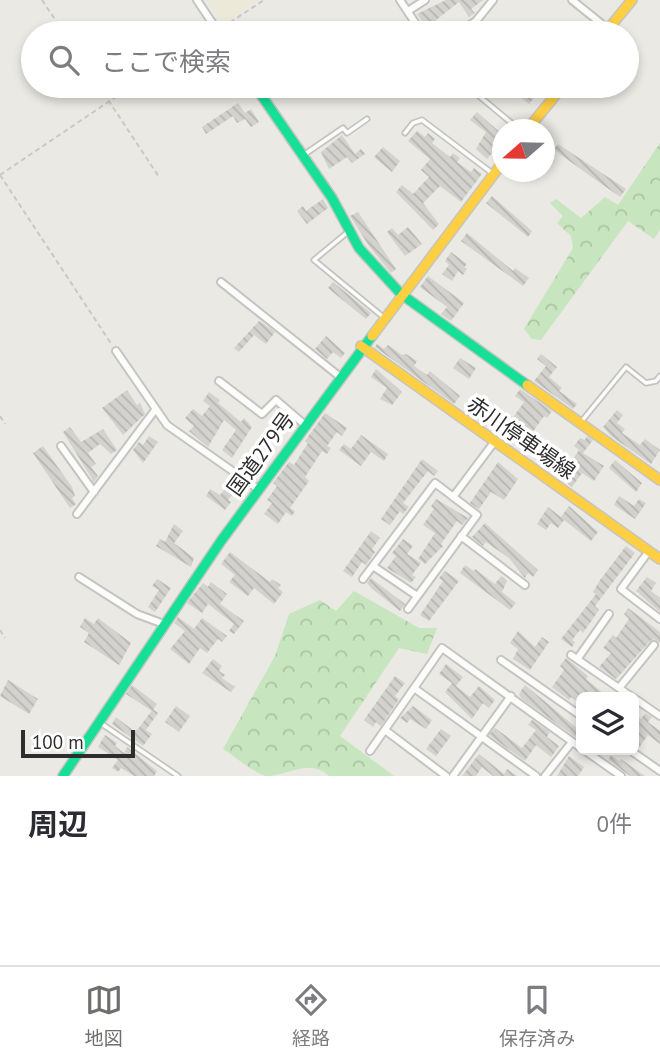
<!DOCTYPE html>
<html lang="ja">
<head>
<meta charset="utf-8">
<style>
	:root { --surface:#fff; --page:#f2f2f3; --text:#2b2b33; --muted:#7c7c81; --line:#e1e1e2; --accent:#6f6f6d }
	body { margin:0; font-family:"PT Sans","Noto Sans JP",sans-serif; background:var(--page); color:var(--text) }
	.controls { position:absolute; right:21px; bottom:21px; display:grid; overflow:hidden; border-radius:10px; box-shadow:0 4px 10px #0003 }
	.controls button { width:63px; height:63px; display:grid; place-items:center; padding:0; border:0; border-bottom:2px solid var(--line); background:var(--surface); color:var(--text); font:35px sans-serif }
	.compass { position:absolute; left:492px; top:119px; width:63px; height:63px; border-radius:50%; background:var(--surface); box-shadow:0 4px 10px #0003; rotate:250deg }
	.scale { position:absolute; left:21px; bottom:18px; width:114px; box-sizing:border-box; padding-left:7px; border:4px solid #2d2d2d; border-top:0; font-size:19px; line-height:24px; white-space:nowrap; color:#2d2d2d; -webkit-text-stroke:5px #fff; paint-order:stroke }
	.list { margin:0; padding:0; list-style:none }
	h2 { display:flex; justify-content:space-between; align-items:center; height:91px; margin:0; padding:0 28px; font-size:30px }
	h2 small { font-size:23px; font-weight:400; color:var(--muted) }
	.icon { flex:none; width:38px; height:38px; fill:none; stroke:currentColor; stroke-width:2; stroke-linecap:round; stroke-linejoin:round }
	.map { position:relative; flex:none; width:660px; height:776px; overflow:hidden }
	.search { position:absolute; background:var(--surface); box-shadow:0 4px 10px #0003; left:21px; right:21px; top:21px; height:77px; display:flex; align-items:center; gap:18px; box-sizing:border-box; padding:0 24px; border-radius:38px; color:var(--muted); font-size:26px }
	.sheet { height:189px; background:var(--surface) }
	nav { display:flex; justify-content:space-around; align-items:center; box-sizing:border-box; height:98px; border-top:2px solid var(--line); background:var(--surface); font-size:19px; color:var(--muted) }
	nav a { display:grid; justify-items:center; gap:4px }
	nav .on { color:var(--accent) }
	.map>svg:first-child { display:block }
	.education { fill:#ece9d9 }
	.forest { fill:url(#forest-crowns) }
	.building { fill:url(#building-back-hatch) }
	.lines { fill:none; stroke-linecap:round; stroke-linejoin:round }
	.lane-casing { stroke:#c4c4c3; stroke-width:7 }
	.street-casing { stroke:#c4c4c3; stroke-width:10 }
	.fast-casing { stroke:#c4c4c3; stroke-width:12 }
	.slow-casing { stroke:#c4c4c3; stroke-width:12 }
	.path { stroke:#c8c8c8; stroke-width:2; stroke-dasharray:5 3.5; stroke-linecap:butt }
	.lane { stroke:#fcfcfb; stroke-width:3.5 }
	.street { stroke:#fcfcfb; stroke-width:6 }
	.fast { stroke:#16e098; stroke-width:9 }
	.slow { stroke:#ffcf43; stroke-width:9 }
	.labels { text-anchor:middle; stroke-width:7; stroke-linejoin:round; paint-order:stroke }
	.street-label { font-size:21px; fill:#2d2d2d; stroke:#fff }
</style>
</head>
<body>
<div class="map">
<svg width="660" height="776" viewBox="0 0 660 776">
	<defs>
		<pattern id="forest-crowns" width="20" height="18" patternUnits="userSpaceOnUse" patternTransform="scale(1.75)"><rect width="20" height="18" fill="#c7e5be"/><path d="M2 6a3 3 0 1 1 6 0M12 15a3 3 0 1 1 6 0" fill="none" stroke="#abc5a4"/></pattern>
		<pattern id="building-back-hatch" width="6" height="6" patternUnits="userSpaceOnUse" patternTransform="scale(1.75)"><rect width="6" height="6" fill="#d3d2ce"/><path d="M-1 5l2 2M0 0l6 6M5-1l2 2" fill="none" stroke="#b5b5b1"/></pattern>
	</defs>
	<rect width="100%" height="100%" fill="#eae9e3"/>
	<path class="education" d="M 208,0 L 258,0 L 223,23 Z"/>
	<path class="forest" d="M 660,143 L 660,230 L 654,239 L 628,221 L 541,340 L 532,339 L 524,329 L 573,248 L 571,236 L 557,223 L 563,216 L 550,203 L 556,199 L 581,218 L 605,197 L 618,205 Z
		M 354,591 L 419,628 L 437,628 L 427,654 L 399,648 L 340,736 L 394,776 L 329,776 C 310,758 287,776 266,776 C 252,772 236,757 223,749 L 275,656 L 289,614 L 320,600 L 336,611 Z"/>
	<path class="building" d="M 446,0 L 483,0 L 471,9 L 475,13 L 469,17 L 459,2 L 436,20 L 444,33 L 430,33 L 417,14 Z
		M 519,86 L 550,86 L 544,93 L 540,90 L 529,104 L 514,92 Z
		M 238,103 L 245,113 L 251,109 L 259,122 L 251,127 L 245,119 L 237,123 L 233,116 L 206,134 L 202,127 Z
		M 477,112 L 502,134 L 502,146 L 500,144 L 487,159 L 476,149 L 486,132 L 470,120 Z
		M 417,131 L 425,137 L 428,133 L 435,139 L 432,143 L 450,157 L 453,153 L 460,158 L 457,162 L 471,172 L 474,168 L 482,174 L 461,202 L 440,186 L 423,203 L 439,224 L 433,230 L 396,192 L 402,185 L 413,194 L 429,177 L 421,170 L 430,159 L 408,141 Z
		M 342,135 L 355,154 L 361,149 L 365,154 L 352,163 L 347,157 L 329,169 L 321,152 Z
		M 558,144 L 626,189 L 620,197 L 561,155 L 554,149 Z
		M 383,147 L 400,161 L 392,172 L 374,157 Z
		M 492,196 L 532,231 L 528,237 L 486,203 Z
		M 323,199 L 328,208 L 307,224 L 297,211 L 303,206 L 306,211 Z
		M 358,212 L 396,269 L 391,273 L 369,246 L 350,216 Z
		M 408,227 L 422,244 L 405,256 L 387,232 L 392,228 L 398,235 Z
		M 467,233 L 513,271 L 515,268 L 529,278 L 523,286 L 461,241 Z
		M 451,252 L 467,264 L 464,267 L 467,269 L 463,275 L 458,271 L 452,281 L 442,274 L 449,265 L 445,261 Z
		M 428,276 L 464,303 L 451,321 L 441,314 L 447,307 L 420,287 Z
		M 333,282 L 371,313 L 366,319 L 328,288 Z
		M 259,321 L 275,332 L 266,344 L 254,335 L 239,352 L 234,348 Z
		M 326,336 L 345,353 L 341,358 L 333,352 L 327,359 L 315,349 Z
		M 377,344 L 384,349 L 388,345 L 402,355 L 406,354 L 417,361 L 414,366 L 427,375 L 430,371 L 460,396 L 454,404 L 375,347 Z
		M 541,354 L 557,367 L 549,377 L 562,388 L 559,391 L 577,404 L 573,409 L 534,381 L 546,366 L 537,359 Z
		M 460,358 L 476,368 L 469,379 L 453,368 Z
		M 376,369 L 402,392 L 392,405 L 380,399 L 387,388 L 371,377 Z
		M 520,389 L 552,411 L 547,418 L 544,416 L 527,440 L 507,426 L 524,402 L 515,396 Z
		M 127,390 L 137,405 L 140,403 L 145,414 L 123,435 L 102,408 Z
		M 209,392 L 220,400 L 218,403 L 241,422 L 244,418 L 252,427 L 232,458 L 222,450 L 236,430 L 224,420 L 208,447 L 189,431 L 194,426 L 185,418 L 193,409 L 202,416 L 210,406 L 203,401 Z
		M 475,402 L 487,409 L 490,405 L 497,410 L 494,414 L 503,419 L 494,432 L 472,415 L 475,411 L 471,407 Z
		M 617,410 L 623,415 L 617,423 L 625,429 L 622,433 L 640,445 L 645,439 L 660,450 L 651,464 L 611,436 L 603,427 Z
		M 325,413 L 347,428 L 342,436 L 337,432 L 327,446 L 331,448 L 327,454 L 322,451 L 305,477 L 309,481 L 290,508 L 295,511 L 292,516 L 286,512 L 278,524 L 264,514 L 272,503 L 267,500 L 277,486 L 273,483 L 289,462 L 294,465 L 308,443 L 305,441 Z
		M 70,427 L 81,442 L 103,429 L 117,450 L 111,454 L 100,444 L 88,453 L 96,464 L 91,467 L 98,476 L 94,482 L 63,432 Z
		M 361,435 L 388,454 L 384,461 L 371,452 L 361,466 L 339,450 L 344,444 L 351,449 Z
		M 149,436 L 158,442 L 143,463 L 133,450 L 139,442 L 143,445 Z
		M 587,436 L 593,440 L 583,453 L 604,466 L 594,481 L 582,473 L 572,487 L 558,475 L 562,469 L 560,467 L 566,459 L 571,462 L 579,450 L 582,452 L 574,446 L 580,438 L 585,440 Z
		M 43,446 L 72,487 L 75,496 L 72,498 L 76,504 L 70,508 L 33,453 Z
		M 422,459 L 438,471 L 434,476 L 428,471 L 403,503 L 409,507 L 403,514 L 400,511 L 390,525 L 381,519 Z
		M 615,460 L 642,483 L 636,492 L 609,468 Z
		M 498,462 L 518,479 L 504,500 L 491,492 L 479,509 L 470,503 Z
		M 233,479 L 241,485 L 228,500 L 231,502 L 225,510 L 206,496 L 210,489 L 220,495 Z
		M 619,496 L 634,506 L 639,499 L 646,503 L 635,519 L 614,505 Z
		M 436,499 L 468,518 L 462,525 L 457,521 L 441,544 L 443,546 L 425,564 L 418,559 L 435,533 L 423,525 L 434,509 L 431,506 Z
		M 569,506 L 598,532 L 591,541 L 564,520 L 558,528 L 551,523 L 546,530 L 537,524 L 548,507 L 561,517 Z
		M 485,523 L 538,570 L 533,577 L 528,573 L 525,578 L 509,558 L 486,542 L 483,546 L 472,537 Z
		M 174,524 L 183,531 L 174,543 L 194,558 L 191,567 L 156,546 L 160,539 L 165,542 Z
		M 371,531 L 380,538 L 372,549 L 375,552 L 366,565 L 362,562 L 352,577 L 343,571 Z
		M 403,539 L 413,546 L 407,554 L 421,563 L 412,575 L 416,577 L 411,583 L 387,568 L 396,556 L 392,553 Z
		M 626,546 L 635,553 L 595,606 L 599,610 L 583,633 L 580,630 L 572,640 L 575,642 L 572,647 L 561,639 L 596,594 L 593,592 L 600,580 Z
		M 230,552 L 270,582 L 272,579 L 281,585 L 278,588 L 283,592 L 274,604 L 254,588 L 248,596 L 229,582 L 235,575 L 221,564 Z
		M 465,565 L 474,571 L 475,569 L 495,584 L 501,576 L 507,581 L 502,592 L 516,603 L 510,610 L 460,573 Z
		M 445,571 L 459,581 L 429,621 L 420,615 L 443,581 L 439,578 Z
		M 647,577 L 656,583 L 651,591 L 660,598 L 660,612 L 636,591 Z
		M 371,578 L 405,604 L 400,611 L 371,588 L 367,583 Z
		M 157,579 L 171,588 L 155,612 L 148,607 L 159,590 L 152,586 Z
		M 211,582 L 227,594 L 220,604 L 244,621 L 234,634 L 229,631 L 234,624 L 208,604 L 202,613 L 187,603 L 203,583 L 208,587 Z
		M 628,608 L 660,632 L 660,643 L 654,639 L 650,641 L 616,679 L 599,667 L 611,653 L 603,648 L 613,635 L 616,638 L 629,619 L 624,614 Z
		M 178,617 L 194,629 L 202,618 L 227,636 L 222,642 L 218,639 L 207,653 L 200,648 L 189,664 L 170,649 L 185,631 L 174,623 Z
		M 85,618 L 94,624 L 98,618 L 131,643 L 119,665 L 84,642 L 89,633 L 80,627 Z
		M 518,631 L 535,647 L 542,637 L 549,642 L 530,670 L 513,659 L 518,649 L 510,643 Z
		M 566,658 L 588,676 L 586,679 L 608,697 L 581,697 L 581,704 L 571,697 L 569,700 L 552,687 L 564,670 L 560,666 Z
		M 213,659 L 222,666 L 219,671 L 225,675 L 222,678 L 235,687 L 231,692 L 202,673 Z
		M 446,664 L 463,677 L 456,686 L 470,697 L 479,686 L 495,700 L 489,708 L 483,703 L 472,719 L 445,692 L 452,683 L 439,674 Z
		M 395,676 L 405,683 L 395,696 L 399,699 L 381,726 L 376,722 L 373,727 L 364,720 Z
		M 8,680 L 38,699 L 29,714 L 0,696 Z
		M 132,685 L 157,704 L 152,711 L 126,694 Z
		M 525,685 L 578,729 L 581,724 L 581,741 L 521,698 L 519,694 Z
		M 176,706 L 190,716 L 179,732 L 165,722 Z
		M 413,706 L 432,720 L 426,729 L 410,719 L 407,723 L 400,718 Z
		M 153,709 L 158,713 L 146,730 L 152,734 L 143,746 L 112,724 L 116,717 L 134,731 L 138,729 Z
		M 645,713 L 652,717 L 648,722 L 660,731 L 660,744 L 648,735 L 638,749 L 634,746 L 634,714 L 641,719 Z
		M 532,720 L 550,732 L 547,737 L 559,746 L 551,757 L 536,745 L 525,761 L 489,735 L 495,728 L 522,748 L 536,730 L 528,725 Z
		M 441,729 L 451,736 L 436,756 L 426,749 Z
		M 105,735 L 117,743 L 115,746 L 124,753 L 127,747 L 157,771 L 154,776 L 134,776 L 121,768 L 118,772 L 112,768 L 118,760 L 98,747 Z
		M 479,754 L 504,774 L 507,769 L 517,776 L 493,776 L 482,767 L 476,776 L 462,776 Z
		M 611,755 L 619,761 L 621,759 L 645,776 L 630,776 L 608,760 Z
		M 569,756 L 584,767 L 578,776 L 557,776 Z"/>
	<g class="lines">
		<defs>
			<path id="lane" d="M 467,86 L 520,130
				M 405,133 L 413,123 L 422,120 L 492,173
				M 305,154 L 343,128 L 347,133 L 367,119
				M 349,231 L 314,260 L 382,316
				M 581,422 L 626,367 L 646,383 L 656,381 L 660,376
				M 99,722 L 178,776"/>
			<path id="street" d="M 197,0 L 219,33
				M 400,0 L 422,33
				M 572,0 L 608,29
				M 408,11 L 425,0
				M 458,33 L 476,21 L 493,0
				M 221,282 L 339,376
				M 116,351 L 167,425 L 258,489
				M 219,381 L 262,414 L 276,400 L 304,424
				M 61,446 L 94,492
				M 453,497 L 495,441
				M 77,514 L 155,410
				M 461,536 L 525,585
				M 649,551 L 621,589 L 660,619
				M 373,566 L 417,596
				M 79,577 L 137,614 L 161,623
				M 363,579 L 435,483 L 477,515 L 408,609
				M 571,655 L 632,697
				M 578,658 L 609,614
				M 501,660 L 581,716
				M 414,688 L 536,776
				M 619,688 L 654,645
				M 634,698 L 660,716
				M 385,730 L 446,776
				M 584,750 L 621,776
				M 630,750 L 660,771
				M 370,751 L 442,648 L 581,748
				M 453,776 L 511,696
				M 545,776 L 572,742"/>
			<path id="fast" d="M 255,86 L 332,198 L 359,248 L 401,294 L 527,385
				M 63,776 L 221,541 L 372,336"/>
			<path id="slow" d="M 605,33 L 632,0
				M 527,130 L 563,86
				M 372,336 L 503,162
				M 361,346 L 660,559
				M 527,385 L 660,480"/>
		</defs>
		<use href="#lane" class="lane-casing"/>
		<use href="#street" class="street-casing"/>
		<use href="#fast" class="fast-casing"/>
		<use href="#slow" class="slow-casing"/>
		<path class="path" d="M 42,0 L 64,33
			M 223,27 L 264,0
			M 99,86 L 159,177
			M 0,175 L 112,345
			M 0,175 L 132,86
			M 0,416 L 5,424
			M 0,630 L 5,638"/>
		<use href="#lane" class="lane"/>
		<use href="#street" class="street"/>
		<use href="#fast" class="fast"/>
		<use href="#slow" class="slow"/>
	</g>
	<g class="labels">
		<g class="street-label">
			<text transform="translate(521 438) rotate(35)" y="7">赤川停車場線</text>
			<text transform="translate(261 454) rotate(-54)" y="7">国道279号</text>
		</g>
	</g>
</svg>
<div class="controls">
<button><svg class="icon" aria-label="layers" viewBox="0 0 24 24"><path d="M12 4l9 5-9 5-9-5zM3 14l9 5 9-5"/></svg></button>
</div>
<svg class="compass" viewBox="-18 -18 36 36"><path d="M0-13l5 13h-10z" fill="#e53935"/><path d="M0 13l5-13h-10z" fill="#7c7c81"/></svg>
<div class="scale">100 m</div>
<div class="search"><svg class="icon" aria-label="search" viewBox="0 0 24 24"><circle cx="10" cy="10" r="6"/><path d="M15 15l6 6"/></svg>ここで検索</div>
</div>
<section class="sheet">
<h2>周辺<small>0件</small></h2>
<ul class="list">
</ul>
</section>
<nav>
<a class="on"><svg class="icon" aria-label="map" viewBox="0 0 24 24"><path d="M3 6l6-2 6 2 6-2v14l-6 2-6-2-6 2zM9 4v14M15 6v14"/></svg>地図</a>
<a><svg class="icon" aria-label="directions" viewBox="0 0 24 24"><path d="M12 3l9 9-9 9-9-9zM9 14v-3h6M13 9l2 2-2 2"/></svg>経路</a>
<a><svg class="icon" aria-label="saved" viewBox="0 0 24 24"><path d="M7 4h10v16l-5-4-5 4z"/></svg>保存済み</a>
</nav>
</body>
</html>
